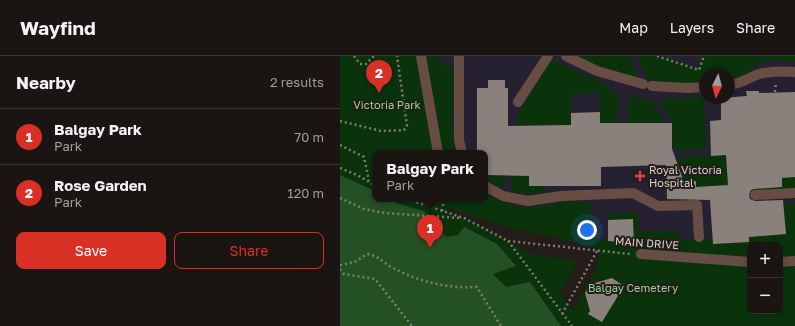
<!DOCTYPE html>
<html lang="en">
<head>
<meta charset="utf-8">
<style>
	:root { --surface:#1a1512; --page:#231e1b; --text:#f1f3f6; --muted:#9f9f9f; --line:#383432; --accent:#d93025 }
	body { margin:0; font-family:"Golos Text",sans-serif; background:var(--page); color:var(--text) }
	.controls { position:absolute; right:12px; bottom:12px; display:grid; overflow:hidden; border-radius:8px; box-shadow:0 2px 6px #0003 }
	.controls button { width:36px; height:36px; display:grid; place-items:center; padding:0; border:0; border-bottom:1px solid var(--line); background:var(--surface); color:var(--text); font:20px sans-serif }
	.compass { position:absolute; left:359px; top:12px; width:36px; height:36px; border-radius:50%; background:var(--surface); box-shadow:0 2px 6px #0003; rotate:186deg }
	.you { position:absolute; left:247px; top:174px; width:14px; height:14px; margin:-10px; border:3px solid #fff; border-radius:50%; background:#1a73e8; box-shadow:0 0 0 6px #1a73e833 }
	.badge { display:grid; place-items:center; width:26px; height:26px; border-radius:50%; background:var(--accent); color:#fff; font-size:13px; font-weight:700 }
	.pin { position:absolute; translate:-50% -33px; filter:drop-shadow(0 1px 2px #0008) }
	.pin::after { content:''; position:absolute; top:21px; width:14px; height:12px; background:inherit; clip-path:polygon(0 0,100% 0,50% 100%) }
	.popup { position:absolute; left:32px; top:94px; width:116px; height:52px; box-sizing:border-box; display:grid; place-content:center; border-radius:8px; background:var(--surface); filter:drop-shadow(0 1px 3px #0005); font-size:13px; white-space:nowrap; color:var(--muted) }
	.popup b { font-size:15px; color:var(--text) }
	.popup::after { content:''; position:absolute; left:50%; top:100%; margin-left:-8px; border:8px solid transparent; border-top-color:var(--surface) }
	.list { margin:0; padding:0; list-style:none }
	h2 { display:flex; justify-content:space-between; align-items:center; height:52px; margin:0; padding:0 16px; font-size:17px }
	h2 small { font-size:13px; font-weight:400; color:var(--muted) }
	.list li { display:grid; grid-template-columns:26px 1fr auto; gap:12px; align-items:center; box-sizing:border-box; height:56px; padding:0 16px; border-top:1px solid var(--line) }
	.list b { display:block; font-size:15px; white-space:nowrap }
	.list p { margin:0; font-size:13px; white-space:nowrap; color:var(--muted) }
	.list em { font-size:13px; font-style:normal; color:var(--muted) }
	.actions { display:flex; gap:8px; padding:12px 16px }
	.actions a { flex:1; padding:9px 0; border:1px solid var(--accent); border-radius:8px; text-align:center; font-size:14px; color:var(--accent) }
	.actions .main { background:var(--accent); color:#fff }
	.map { position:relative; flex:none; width:455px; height:270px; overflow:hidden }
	header { display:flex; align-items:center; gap:24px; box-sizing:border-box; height:56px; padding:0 20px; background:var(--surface); border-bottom:1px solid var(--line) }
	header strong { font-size:19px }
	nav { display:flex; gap:22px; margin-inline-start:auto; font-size:14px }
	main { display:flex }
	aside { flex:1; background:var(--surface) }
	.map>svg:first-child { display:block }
	.medical { fill:#262131; fill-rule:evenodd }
	.green { fill:#0a330c; fill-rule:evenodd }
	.forest { fill:#245124 }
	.building { fill:#8a817c }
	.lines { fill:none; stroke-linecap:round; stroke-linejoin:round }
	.path { stroke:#817b78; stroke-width:2.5; stroke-dasharray:2 3; stroke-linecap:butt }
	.minor { stroke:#684d44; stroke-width:10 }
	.health-dot { fill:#e0444e; stroke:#231c18; stroke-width:1.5 }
	.labels { text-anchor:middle; stroke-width:4; stroke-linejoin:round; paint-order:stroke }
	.park-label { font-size:11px; fill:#94d893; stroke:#231c18 }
	.poi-label { font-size:11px; fill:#d7d2cf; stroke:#231c18; text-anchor:start }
	.street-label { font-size:11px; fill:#d7d2cf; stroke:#231c18 }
</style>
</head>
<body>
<header>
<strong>Wayfind</strong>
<nav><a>Map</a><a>Layers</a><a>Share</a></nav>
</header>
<main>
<aside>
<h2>Nearby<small>2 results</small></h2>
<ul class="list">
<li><span class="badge">1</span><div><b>Balgay Park</b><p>Park</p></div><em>70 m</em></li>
<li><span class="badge">2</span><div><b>Rose Garden</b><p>Park</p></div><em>120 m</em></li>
</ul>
<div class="actions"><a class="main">Save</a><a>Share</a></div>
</aside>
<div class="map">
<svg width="455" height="270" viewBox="0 0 455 270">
	<rect width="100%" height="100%" fill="#231c18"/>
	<path class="medical" d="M 87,0 L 455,0 L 455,198 L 440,189 L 259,192 L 156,168 L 145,143 L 145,97 L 103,97 ZM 365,18 L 389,18 L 389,42 L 365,42 Z"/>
	<path class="green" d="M 0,0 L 100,0 L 101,10 L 113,9 L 112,79 L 116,97 L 35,97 L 35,143 L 145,143 L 145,136 C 157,144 174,151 189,151 C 210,151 231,140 251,148 L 250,158 L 254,159 L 249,180 L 268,185 L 293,187 L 293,163 L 268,164 L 267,158 L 298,156 L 298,175 L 339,175 L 340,184 L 373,183 L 373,188 L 409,186 L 409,181 L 446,178 L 444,147 L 455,147 L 455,270 L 0,270 ZM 113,153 L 156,168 L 259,192 L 258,209 L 233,255 L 220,238 L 238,204 L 193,199 L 124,162 L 103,155 ZM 410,189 L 440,189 L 440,255 L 410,255 Z
		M 237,0 L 292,0 L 290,5 L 300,23 L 245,5 Z
		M 300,0 L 321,0 L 358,12 L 362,0 L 455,0 L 455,6 C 428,1 419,4 400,24 L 389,25 L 389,18 L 365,18 L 365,26 L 348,28 L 309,24 L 298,5 Z
		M 212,3 L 262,27 L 270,34 L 279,38 L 277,67 L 260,67 L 260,37 L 231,38 L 231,69 L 178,69 L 178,58 Z
		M 289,40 L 311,43 L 324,67 L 288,67 Z
		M 364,41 L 366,93 L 337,95 L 332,89 L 331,66 L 319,43 Z
		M 189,99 L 190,130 L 204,130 L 205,136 L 186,138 L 172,135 L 171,113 Z
		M 386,99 L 388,129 L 369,130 L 357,138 L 356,125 L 343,126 L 338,108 L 338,101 Z
		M 148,119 L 165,119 L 165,133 L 148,125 Z
		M 455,121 L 455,133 L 406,136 L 415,122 Z"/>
	<path class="forest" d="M 0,119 L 35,135 L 35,143 L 49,143 L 59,148 L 84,155 L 106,181 L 118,179 L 124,171 L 157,188 L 176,210 L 153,218 L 166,231 L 190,226 L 221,270 L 0,270 Z"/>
	<path class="building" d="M 148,24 L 165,24 L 165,32 L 168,32 L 168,70 L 231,69 L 231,57 L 260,56 L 260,67 L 332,67 L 332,93 L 344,126 L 356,125 L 356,131 L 388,129 L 386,99 L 371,100 L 370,65 L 381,64 L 381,42 L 407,40 L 406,35 L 419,35 L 419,37 L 455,36 L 455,121 L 442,122 L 442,131 L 414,133 L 411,134 L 409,139 L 410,143 L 415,145 L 443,144 L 446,178 L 409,181 L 409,186 L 373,188 L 370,144 L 327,143 L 326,109 L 261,111 L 261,130 L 189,130 L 189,120 L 148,119 L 148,101 L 145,101 L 145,97 L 137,97 L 137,32 L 148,32 Z
		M 293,163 L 294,187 L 268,185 L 268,164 Z
		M 272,222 L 284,230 L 262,266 L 248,258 L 250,255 L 245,237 L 251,228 Z"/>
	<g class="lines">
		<path class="path" d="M 14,0 L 20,8 L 26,8 L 34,0
			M 317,0 L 359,14 L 364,0
			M 435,36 L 436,27
			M 0,65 L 41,75 L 64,74 L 67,70 L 57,0
			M 0,89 L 24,101 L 29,125
			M 0,112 L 17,119 L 35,129
			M 0,142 L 24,153 L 45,157 L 119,162
			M 67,143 L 124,162 L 168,185 L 290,198
			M 102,155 L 104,143
			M 168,185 L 232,270
			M 0,209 L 15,206 L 27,198 C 39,200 41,205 51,211 C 77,225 107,233 137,231 L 161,270
			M 0,213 L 4,218 L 35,223 L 72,270
			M 222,258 L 257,195"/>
		<path class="minor" d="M 81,0 L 98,97
			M 119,0 L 119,84 L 122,97
			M 226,0 L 257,15 L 303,28
			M 389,29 C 401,28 408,22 419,18 C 431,15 443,15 455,16
			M 312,30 L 347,32 L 365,31
			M 178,46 L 208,0
			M 145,130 L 163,140 L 188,145 L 221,140 L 293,137 L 318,150 L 357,149 L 359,181
			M 415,139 L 455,137
			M 301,198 L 410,206
			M 440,206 L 455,205"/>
	</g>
	<path class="health-dot" d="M298 114h4v4h4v4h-4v4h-4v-4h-4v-4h4z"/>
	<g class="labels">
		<g class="park-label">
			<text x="47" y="53">Victoria Park</text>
			<text x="293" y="236">Balgay Cemetery</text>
		</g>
		<g class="poi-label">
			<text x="309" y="118">Royal Victoria<tspan x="309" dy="13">Hospital</tspan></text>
		</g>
		<g class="street-label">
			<text transform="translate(307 187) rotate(4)" y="4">MAIN DRIVE</text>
		</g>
	</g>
</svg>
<div class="controls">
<button>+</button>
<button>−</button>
</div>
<svg class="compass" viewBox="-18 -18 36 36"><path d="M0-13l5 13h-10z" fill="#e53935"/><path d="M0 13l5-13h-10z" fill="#9f9f9f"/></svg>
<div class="you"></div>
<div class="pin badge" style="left:90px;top:192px">1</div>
<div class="popup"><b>Balgay Park</b>Park</div>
<div class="pin badge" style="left:39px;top:37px">2</div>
</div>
</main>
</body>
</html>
